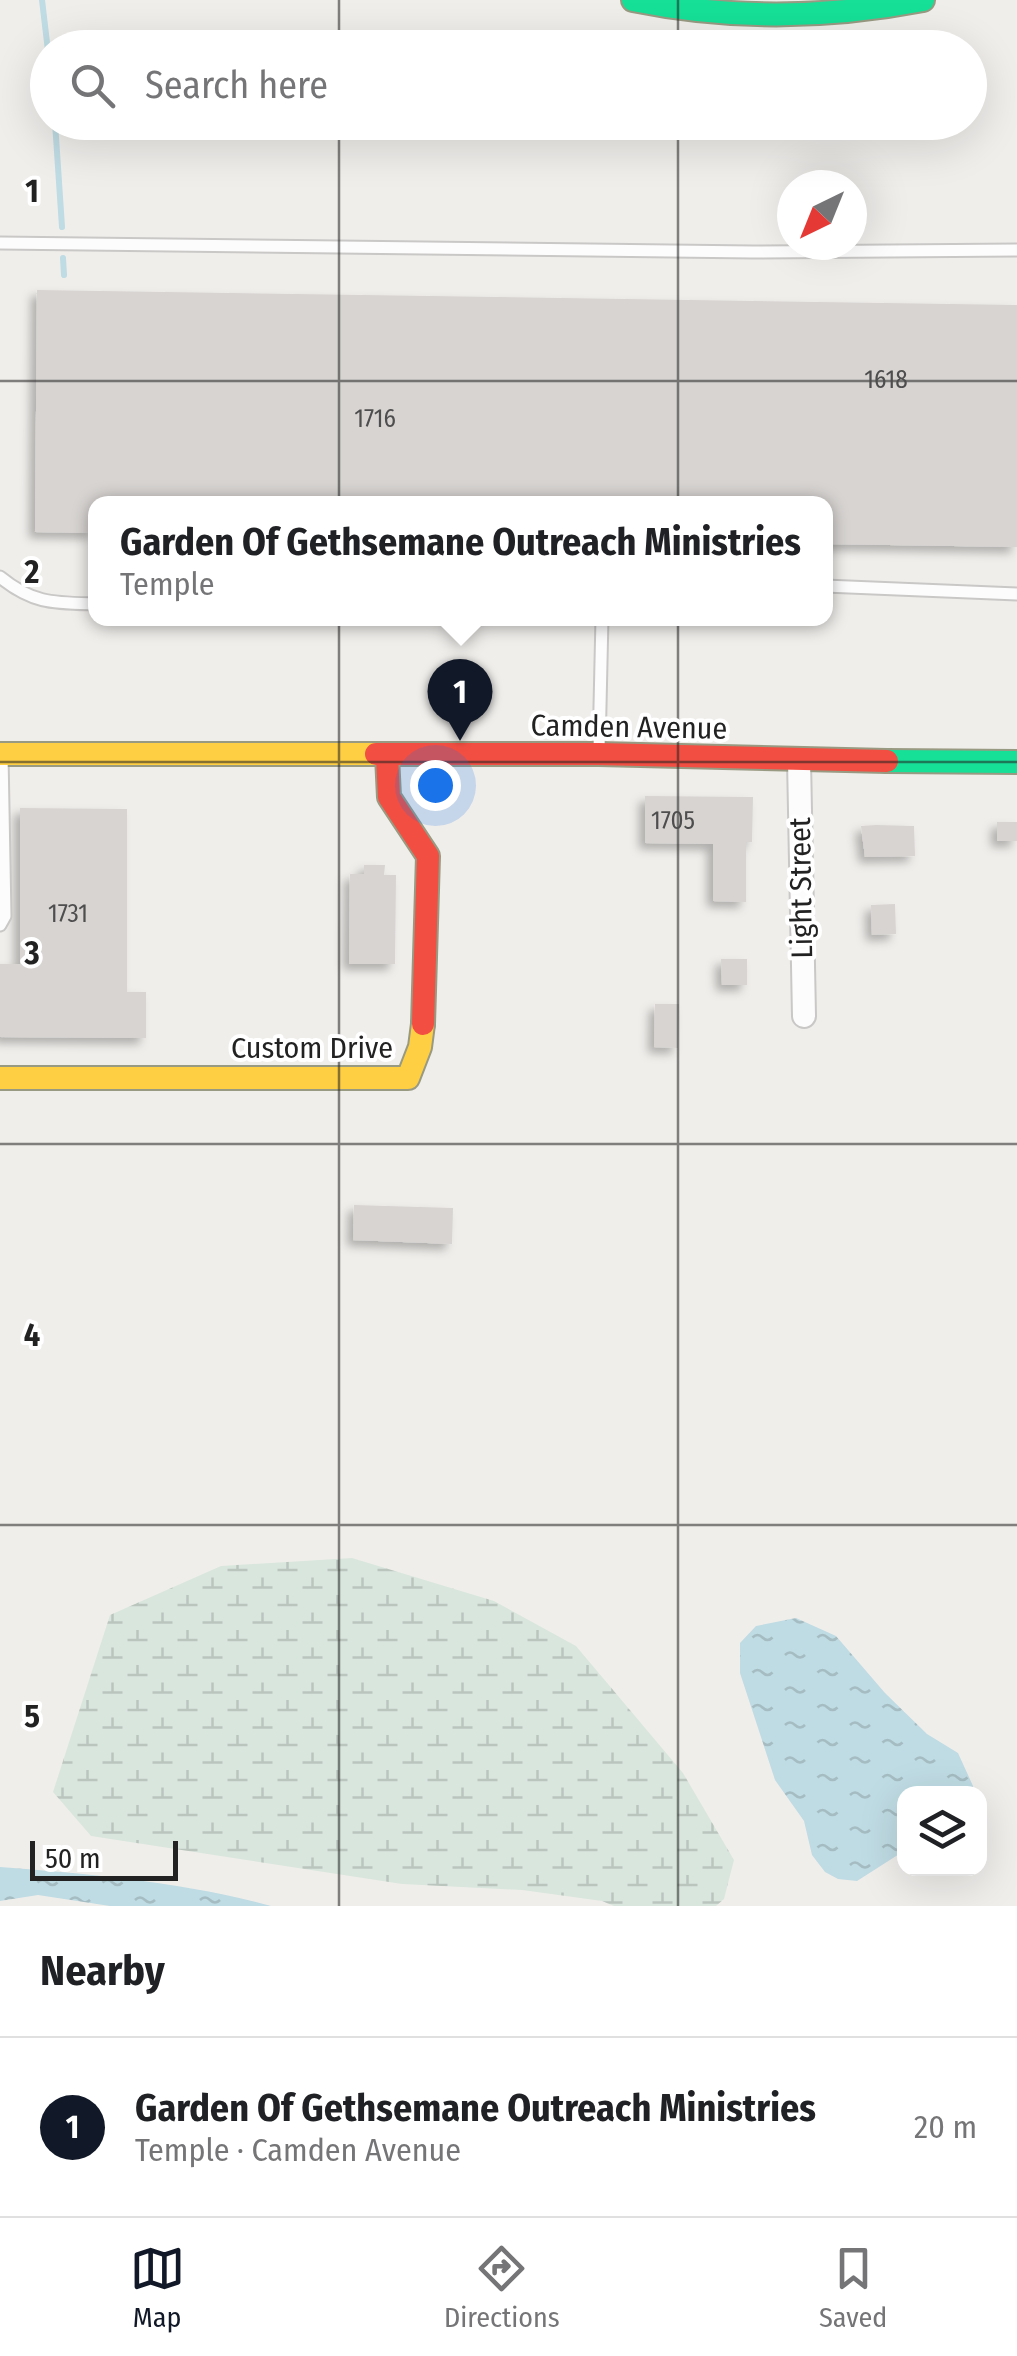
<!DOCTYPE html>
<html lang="en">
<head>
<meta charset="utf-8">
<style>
	:root { --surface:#fff; --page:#f2f2f2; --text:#202124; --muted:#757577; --line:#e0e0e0; --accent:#111827 }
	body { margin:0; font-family:"Fira Sans Condensed",sans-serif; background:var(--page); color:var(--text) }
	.controls { position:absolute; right:30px; bottom:30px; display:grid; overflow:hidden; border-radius:20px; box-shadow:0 10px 40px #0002 }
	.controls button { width:90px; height:90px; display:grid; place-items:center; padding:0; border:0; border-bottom:2px solid var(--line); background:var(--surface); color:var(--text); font:50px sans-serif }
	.compass { position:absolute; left:777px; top:170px; width:90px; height:90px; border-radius:50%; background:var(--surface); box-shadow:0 10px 40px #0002; rotate:223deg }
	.scale { position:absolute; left:30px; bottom:25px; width:148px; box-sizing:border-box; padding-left:10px; border:5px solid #222; border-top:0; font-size:28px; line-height:35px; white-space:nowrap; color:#222; -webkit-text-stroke:8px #fff; paint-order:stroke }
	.you { position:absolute; left:435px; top:785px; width:35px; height:35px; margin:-25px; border:8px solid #fff; border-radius:50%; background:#1a73e8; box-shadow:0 0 0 15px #1a73e833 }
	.badge { display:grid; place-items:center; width:65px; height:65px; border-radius:50%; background:var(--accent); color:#fff; font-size:32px; font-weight:700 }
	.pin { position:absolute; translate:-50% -82px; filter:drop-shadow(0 2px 5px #0008) }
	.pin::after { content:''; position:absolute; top:52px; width:35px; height:30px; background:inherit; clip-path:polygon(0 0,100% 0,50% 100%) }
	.popup { position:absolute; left:88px; top:496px; width:745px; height:130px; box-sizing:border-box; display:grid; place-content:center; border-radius:20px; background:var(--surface); filter:drop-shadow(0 2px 8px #0005); font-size:32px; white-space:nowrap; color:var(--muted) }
	.popup b { font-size:38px; color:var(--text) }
	.popup::after { content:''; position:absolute; left:50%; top:100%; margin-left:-20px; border:20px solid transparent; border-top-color:var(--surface) }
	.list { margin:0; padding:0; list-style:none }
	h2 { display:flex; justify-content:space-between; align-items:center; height:130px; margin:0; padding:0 40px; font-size:42px }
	h2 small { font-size:32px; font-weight:400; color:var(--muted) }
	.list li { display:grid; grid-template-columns:65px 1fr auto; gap:30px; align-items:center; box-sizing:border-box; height:180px; padding:0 40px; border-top:2px solid var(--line) }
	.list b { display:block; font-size:38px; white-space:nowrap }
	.list p { margin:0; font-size:32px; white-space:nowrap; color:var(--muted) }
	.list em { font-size:32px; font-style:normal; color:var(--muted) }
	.icon { flex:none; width:55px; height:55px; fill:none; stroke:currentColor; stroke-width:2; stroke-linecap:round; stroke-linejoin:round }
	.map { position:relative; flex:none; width:1017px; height:1906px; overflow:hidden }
	.search { position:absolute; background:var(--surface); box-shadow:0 10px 40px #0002; left:30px; right:30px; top:30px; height:110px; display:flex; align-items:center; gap:25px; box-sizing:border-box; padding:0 35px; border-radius:55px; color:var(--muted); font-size:38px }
	.sheet { height:310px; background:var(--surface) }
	nav { display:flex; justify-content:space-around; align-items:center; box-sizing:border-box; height:140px; border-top:2px solid var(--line); background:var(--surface); font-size:28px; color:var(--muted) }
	nav a { display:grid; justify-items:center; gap:5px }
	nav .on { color:var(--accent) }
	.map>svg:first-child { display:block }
	.wetland { fill:url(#wetland-marsh) }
	.water { fill:url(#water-ripples) }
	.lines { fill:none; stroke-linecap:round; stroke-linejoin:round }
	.stream { stroke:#bfdbe3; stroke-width:6 }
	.building { fill:#d7d4d2; filter:url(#shadow) }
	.lane-casing { stroke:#c9c8c7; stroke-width:15 }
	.street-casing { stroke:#c9c8c7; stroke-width:26 }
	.fast-casing { stroke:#999a82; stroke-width:26 }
	.slow-casing { stroke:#999a82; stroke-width:26 }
	.jam-casing { stroke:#999a82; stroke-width:26 }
	.lane { stroke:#fdfcfc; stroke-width:11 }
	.street { stroke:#fdfcfc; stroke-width:22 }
	.fast { stroke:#16e098; stroke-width:22 }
	.slow { stroke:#ffcf43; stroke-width:22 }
	.jam { stroke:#f24e42; stroke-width:22 }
	.grid { fill:none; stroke:#222; stroke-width:2.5; stroke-opacity:0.55 }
	.labels { text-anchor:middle; stroke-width:8; stroke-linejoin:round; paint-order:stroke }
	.number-label { font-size:25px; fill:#4f4e4e }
	.street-label { font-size:30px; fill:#222; stroke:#fff }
	.grid-label { font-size:32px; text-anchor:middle; font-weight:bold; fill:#222; stroke:#fff; stroke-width:8; stroke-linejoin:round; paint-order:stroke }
</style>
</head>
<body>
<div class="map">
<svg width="1017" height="1906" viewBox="0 0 1017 1906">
	<defs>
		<pattern id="wetland-marsh" width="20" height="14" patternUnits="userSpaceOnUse" patternTransform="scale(2.5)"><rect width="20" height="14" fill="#d9e6de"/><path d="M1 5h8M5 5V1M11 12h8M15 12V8" fill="none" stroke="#bac5be"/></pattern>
		<pattern id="water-ripples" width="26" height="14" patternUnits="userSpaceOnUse" patternTransform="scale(2.5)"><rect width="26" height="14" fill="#bfdbe3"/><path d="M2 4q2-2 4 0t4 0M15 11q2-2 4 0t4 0" fill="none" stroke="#a4bcc2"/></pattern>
		<filter id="shadow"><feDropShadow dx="-6" dy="6" stdDeviation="5" flood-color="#0004"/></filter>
	</defs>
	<rect width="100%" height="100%" fill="#f0eeeb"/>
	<path class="wetland" d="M 352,1558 L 494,1601 L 576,1646 L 683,1773 L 734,1860 L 724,1899 L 716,1906 L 614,1906 L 602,1901 L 522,1890 L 402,1884 L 91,1836 L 53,1792 L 110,1615 L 221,1566 Z"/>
	<path class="water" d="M 796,1618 L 836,1636 L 885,1693 L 927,1734 L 958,1753 L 973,1786 L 971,1793 L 904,1794 L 904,1851 L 857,1881 L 838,1879 L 825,1872 L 812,1855 L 804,1821 L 775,1780 L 740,1673 L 740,1643 L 756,1626 Z
		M 0,1867 C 91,1874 183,1882 271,1906 L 110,1906 L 38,1895 L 0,1901 Z"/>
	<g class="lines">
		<path class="stream" d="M 42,0 L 48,51
			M 55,122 L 62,227
			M 63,258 L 64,275"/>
	</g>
	<path class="building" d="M 37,290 L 1017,305 L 1017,547 L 825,544 L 825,504 L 95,504 L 95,533 L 35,532 Z
		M 645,796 L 753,797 L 752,842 L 746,842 L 746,902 L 713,901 L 713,844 L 645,843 Z
		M 20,808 L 127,809 L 127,992 L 146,992 L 146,1038 L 0,1037 L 0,964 L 20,964 Z
		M 997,822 L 1017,822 L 1017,841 L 997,841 Z
		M 876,825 L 914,826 L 915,856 L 865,857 L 861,826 Z
		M 364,865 L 385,865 L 384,875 L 396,875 L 395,964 L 349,964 L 350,874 L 364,874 Z
		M 895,904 L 896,934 L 872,935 L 871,905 Z
		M 721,959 L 747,959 L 747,985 L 722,985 Z
		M 655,1004 L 679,1004 L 678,1048 L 654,1047 Z
		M 354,1205 L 453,1208 L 452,1244 L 353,1240 Z"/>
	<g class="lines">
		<defs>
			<path id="lane" d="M 0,243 L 753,252 L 1017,250
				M 0,577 C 33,604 54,603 95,604
				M 825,586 L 1017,594
				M 599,750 L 602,618
				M 0,925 L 5,916 L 2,755"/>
			<path id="street" d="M 799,760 L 804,1016"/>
			<path id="fast" d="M 633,0 C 731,20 825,19 923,0
				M 887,761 L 1017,762"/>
			<path id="slow" d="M 0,754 L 376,754
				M 0,1078 L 408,1078 L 420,1047 L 423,1024"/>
			<path id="jam" d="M 376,754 L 599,754 L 887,761
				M 387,756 L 389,797 L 428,856 L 423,1024"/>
		</defs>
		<use href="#lane" class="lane-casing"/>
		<use href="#street" class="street-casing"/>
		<use href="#fast" class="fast-casing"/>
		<use href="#slow" class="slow-casing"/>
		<use href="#jam" class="jam-casing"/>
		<use href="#lane" class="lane"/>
		<use href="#street" class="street"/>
		<use href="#fast" class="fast"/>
		<use href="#slow" class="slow"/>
		<use href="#jam" class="jam"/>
	</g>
	<path class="grid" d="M 339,0 L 339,48M 678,0 L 678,48M 339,122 L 339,1906M 678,122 L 678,1906M 0,381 L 1017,381M 0,762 L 1017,762M 0,1144 L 1017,1144M 0,1525 L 1017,1525"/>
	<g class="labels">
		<g class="number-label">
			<text x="886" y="388">1618</text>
			<text x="375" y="427">1716</text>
			<text x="673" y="829">1705</text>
			<text x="68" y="922">1731</text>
		</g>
		<g class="street-label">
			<text transform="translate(629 727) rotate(1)" y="10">Camden Avenue</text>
			<text transform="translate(801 888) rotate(-91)" y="10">Light Street</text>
			<text x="312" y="1058">Custom Drive</text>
		</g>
	</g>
	<g class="grid-label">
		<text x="32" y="202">1</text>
		<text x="32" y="583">2</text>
		<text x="32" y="964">3</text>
		<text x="32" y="1346">4</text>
		<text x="32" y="1727">5</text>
	</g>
</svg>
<div class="controls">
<button><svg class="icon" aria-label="layers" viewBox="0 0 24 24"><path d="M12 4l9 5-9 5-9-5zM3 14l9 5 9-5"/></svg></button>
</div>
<svg class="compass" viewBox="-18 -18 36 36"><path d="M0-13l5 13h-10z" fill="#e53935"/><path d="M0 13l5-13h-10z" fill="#757577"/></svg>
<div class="scale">50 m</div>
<div class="you"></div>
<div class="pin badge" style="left:460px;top:741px">1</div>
<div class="popup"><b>Garden Of Gethsemane Outreach Ministries</b>Temple</div>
<div class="search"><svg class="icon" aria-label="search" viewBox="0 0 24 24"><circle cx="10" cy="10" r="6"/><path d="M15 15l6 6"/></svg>Search here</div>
</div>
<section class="sheet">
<h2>Nearby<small></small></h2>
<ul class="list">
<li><span class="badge">1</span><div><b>Garden Of Gethsemane Outreach Ministries</b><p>Temple · Camden Avenue</p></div><em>20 m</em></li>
</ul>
</section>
<nav>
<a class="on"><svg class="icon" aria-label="map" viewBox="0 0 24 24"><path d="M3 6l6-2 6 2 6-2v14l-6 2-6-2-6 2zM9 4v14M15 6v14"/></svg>Map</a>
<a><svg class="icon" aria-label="directions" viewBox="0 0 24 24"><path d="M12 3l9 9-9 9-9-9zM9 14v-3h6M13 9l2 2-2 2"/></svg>Directions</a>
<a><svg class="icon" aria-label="saved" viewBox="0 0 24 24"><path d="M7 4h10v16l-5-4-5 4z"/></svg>Saved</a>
</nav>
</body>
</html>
